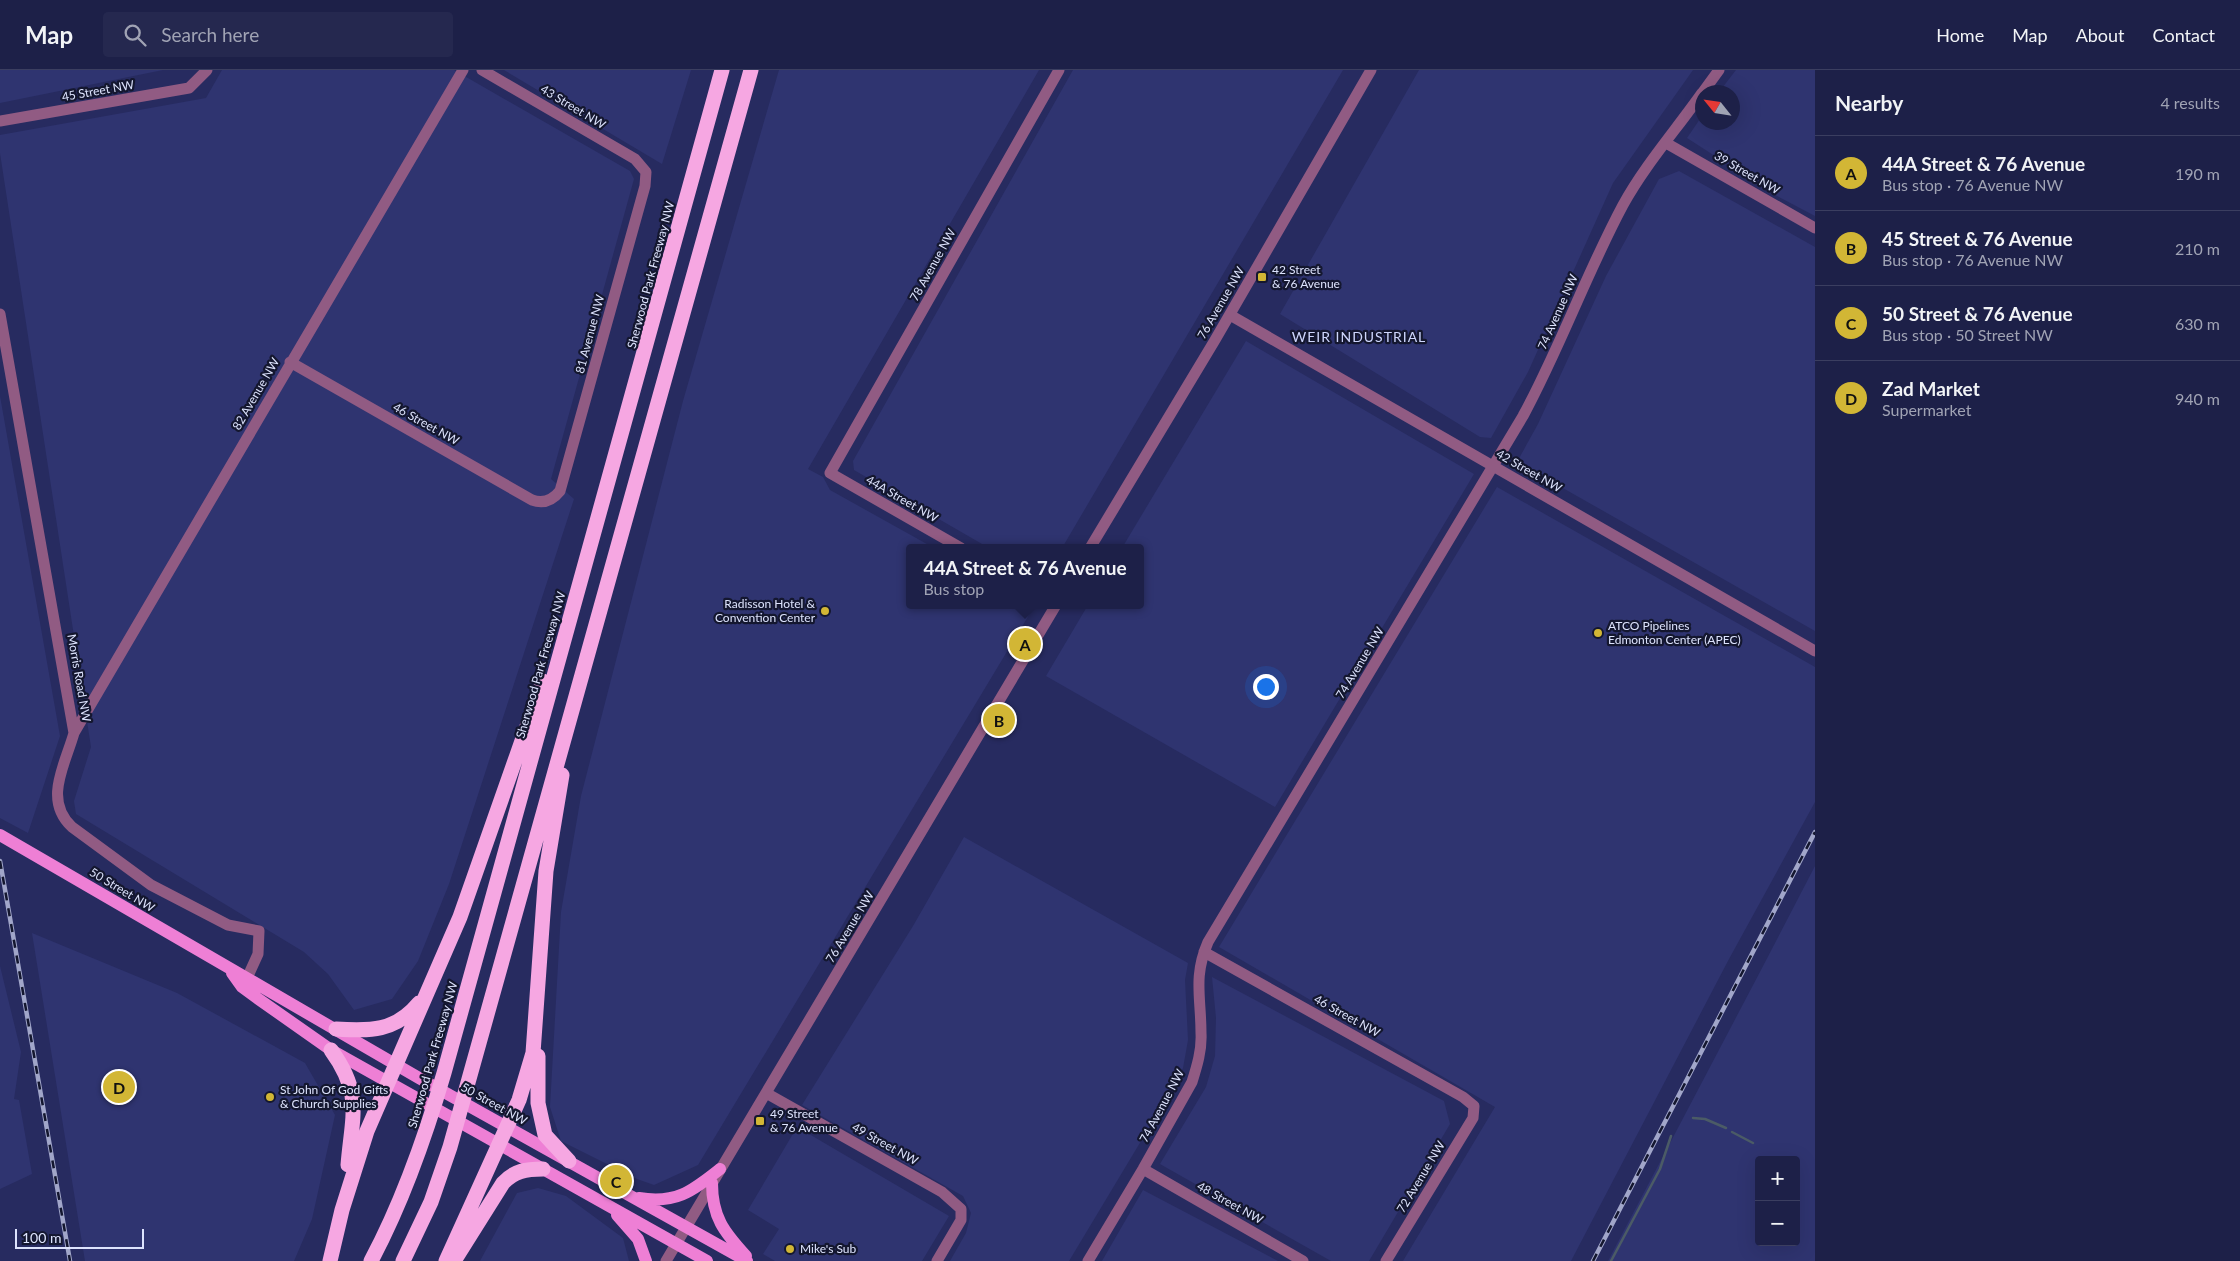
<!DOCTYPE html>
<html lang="en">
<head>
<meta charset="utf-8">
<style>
	:root { --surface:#1d2048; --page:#25284f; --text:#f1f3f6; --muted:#a0a3b4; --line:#3b3e60; --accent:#d2b635 }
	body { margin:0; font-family:Lato,sans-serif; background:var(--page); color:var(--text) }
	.controls { position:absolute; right:15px; bottom:15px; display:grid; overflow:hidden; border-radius:5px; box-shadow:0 5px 20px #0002 }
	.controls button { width:45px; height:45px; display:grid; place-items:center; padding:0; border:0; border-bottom:1px solid var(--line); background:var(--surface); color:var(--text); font:25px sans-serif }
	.compass { position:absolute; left:1695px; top:15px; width:45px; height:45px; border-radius:50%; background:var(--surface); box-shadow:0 5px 20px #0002; rotate:300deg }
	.scale { position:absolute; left:15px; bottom:12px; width:129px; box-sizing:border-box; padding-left:5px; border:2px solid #dde3fd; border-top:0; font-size:14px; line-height:18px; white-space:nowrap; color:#dde3fd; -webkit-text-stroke:4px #14172f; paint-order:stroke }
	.you { position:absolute; left:1265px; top:616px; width:18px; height:18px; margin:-12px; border:4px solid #fff; border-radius:50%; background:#1a73e8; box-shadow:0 0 0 8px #1a73e833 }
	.badge { display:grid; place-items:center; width:32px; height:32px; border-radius:50%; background:var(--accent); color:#111; font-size:16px; font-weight:700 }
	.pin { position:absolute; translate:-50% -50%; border:2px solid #fff; box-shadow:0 1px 5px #0006 }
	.popup { position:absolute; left:906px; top:474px; width:238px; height:65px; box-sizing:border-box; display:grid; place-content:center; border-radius:5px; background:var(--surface); filter:drop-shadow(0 1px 4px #0005); font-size:16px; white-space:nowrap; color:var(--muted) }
	.popup b { font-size:19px; color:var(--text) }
	.popup::after { content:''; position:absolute; left:50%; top:100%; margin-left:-10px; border:10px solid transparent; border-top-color:var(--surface) }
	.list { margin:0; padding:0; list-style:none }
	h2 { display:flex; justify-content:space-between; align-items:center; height:65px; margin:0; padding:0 20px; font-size:21px }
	h2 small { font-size:16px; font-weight:400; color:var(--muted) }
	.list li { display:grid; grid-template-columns:32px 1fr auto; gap:15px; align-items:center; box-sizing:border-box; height:75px; padding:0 20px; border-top:1px solid var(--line) }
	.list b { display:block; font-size:19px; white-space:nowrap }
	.list p { margin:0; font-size:16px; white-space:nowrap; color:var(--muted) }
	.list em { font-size:16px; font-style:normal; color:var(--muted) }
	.icon { flex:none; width:28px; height:28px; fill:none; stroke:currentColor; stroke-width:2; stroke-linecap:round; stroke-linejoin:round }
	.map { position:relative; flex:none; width:1815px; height:1191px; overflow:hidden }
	header { display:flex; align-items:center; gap:30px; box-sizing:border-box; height:70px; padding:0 25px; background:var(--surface); border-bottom:1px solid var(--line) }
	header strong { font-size:24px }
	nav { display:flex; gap:28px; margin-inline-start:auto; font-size:18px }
	.search { width:350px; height:45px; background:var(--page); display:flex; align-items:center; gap:12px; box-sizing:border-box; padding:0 18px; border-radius:5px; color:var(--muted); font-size:19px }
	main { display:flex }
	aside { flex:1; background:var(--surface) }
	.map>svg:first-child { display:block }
	.built { fill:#2f3470; fill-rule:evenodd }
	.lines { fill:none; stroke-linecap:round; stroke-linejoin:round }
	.stream { stroke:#4b5b66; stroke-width:2.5 }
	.minor { stroke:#915b83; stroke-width:11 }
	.major { stroke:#ee7fd5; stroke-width:12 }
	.highway { stroke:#f6a7e2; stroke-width:15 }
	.rail-casing { stroke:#a1a6c9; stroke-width:4.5 }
	.rail { stroke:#14172f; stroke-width:2.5; stroke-dasharray:8; stroke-linecap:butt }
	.poi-dot { fill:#d2b635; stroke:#14172f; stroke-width:2 }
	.labels { text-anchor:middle; stroke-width:4.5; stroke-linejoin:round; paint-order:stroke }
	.street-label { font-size:12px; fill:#dde3fd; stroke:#14172f }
	.poi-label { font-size:12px; fill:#dde3fd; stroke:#14172f; text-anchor:start }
	.neighbourhood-label { font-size:14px; letter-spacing:1px; fill:#ced6fd; stroke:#14172f }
</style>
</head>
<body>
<header>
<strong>Map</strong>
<div class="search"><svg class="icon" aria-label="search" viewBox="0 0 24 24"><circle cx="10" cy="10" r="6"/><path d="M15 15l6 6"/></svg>Search here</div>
<nav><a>Home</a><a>Map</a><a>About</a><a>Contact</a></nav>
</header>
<main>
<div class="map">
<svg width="1815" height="1191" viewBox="0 0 1815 1191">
	<rect width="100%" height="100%" fill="#272b60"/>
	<path class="built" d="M 0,0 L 163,0 L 0,33 Z
		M 222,0 L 454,0 L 630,101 L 634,109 L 551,409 L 574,429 L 449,814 L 418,891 L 392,929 L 354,940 L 328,904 L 304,882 L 76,744 L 74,731 L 91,677 L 0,83 L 0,65 L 206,28 Z
		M 504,0 L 691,0 L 662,94 Z
		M 779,0 L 1039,0 L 808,399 L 823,407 L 830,420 L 934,478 L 910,478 L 910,535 L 1035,535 L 698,1095 L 654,1115 L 637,1109 L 561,1071 L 550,1037 L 561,842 L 581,726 L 683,331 Z
		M 1073,0 L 1343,0 L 1062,478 L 989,478 L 854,400 L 853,391 Z
		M 1419,0 L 1693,0 L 1613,113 L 1528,302 L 1491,368 L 1480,367 L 1280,244 Z
		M 1736,0 L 1815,0 L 1815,146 L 1777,126 L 1687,68 L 1702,46 L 1702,52 L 1732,52 L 1732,22 L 1719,22 Z
		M 1679,101 L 1815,177 L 1815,561 L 1517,392 L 1538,354 L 1606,206 L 1659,109 Z
		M 1246,271 L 1474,404 L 1275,737 L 1046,606 L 1088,535 L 1140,535 L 1140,478 L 1122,478 Z
		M 0,326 L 60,666 L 28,763 L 0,748 Z
		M 1497,417 L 1815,597 L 1815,732 L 1729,889 L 1571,1191 L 1403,1191 L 1495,1037 L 1219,877 Z
		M 964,767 L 1188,893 L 1185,910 L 1188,970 L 1183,998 L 1171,1021 L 1069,1191 L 950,1191 L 966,1163 L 971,1143 L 963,1126 L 802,1035 L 913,856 Z
		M 1815,796 L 1815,1191 L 1608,1191 L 1761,900 ZM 1759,1090 L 1796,1090 L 1796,1172 L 1759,1172 Z
		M 32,863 L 177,923 L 305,993 L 335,1045 L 312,1149 L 294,1191 L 85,1191 Z
		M 0,896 L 21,982 L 14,1029 L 19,1030 L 32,1104 L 0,1119 Z
		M 1212,907 L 1444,1031 L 1450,1054 L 1369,1191 L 1331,1191 L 1160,1094 L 1206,1017 L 1215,986 L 1216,948 Z
		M 797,1057 L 949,1146 L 922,1191 L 775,1191 L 763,1184 L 779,1159 L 748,1140 Z
		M 538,1118 L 566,1126 L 623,1168 L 629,1191 L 480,1191 L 517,1123 Z
		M 1143,1120 L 1278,1191 L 1102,1191 Z"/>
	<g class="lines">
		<path class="stream" d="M 1693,1048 L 1705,1049 L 1726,1058
			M 1732,1062 L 1753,1073
			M 1611,1191 L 1660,1099 L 1671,1066"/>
		<path class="minor" d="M 1703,22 L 1719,0
			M 0,51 L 189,18 L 207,0
			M 1666,73 L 1815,158
			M 0,244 L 74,663 C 65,695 43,730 72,757 L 151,815 L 228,855 L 259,861 L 258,884 L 243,917
			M 1230,245 L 1815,581
			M 290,292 L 532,430 C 543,434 552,431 560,421 L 645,116 L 646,102 L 635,89 L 482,0
			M 961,478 L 830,403 L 1059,0
			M 1090,478 L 1215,270 L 1371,0
			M 74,663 L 463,0
			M 1204,882 L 1463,1027 L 1474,1036 L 1473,1048 L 1386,1191
			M 766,1023 L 942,1122 L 961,1139 L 961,1150 L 937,1191
			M 1143,1099 L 1303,1191
			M 666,1191 L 1056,535
			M 1088,1191 L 1143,1099 L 1192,1012 C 1197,996 1202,980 1201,963 C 1201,927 1193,907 1208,872 L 1523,346 C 1560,278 1586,204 1623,135 C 1645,95 1676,60 1702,23"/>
		<path class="major" d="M 0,765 L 419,1008 L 747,1191
			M 232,903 L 242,917 L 257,928 L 331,980 L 707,1191
			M 712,1113 C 712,1147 724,1162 746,1186
			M 639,1128 C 677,1134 692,1121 720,1099
			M 617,1145 L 638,1169 L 646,1191"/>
		<path class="highway" d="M 336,959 C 370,961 395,962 419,933
			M 331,980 C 363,1024 352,1046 348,1095
			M 538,986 L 538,1033 L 545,1065 L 569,1091
			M 330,1191 L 342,1140 L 367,1061 L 460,847 L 543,611
			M 371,1191 C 403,1131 425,1068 444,1003 L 722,0
			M 403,1191 L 431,1132 L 450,1077 L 751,0
			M 446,1191 L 519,1030 L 533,983 L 546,801 L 562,705
			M 454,1191 L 503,1113 C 514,1101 526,1099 543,1099"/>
		<defs>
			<path id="rail" d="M 0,791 L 70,1191
				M 1593,1191 L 1815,762"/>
		</defs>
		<use href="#rail" class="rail-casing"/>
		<use href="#rail" class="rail"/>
	</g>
	<g class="poi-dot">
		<rect x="1257" y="202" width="10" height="10" rx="2.5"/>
		<circle cx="825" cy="541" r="5"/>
		<circle cx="1598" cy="563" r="5"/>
		<circle cx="270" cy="1027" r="5"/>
		<rect x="755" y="1046" width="10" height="10" rx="2.5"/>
		<circle cx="790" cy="1179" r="5"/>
	</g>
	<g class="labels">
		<g class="street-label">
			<text transform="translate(98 21) rotate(-10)" y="4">45 Street NW</text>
			<text transform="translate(573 37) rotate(31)" y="4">43 Street NW</text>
			<text transform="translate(1747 103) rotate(30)" y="4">39 Street NW</text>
			<text transform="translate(933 195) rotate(-61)" y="4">78 Avenue NW</text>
			<text transform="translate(651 205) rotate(-75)" y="4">Sherwood Park Freeway NW</text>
			<text transform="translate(1221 233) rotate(-60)" y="4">76 Avenue NW</text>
			<text transform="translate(1558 242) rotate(-66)" y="4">74 Avenue NW</text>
			<text transform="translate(590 264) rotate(-75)" y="4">81 Avenue NW</text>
			<text transform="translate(256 324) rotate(-60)" y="4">82 Avenue NW</text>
			<text transform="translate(426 354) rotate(29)" y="4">46 Street NW</text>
			<text transform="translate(1529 401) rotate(30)" y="4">42 Street NW</text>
			<text transform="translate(902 429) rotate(30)" y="4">44A Street NW</text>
			<text transform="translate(1360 593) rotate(-59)" y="4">74 Avenue NW</text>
			<text transform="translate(541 595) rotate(-74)" y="4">Sherwood Park Freeway NW</text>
			<text transform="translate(79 608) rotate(80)" y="4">Morris Road NW</text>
			<text transform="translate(122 820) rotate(31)" y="4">50 Street NW</text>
			<text transform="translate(850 857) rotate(-59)" y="4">76 Avenue NW</text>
			<text transform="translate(1347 946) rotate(29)" y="4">46 Street NW</text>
			<text transform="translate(433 985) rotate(-74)" y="4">Sherwood Park Freeway NW</text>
			<text transform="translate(494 1034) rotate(29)" y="4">50 Street NW</text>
			<text transform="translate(1162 1036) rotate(-62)" y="4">74 Avenue NW</text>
			<text transform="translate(885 1074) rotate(29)" y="4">49 Street NW</text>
			<text transform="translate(1421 1107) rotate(-59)" y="4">72 Avenue NW</text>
			<text transform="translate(1230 1133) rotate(29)" y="4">48 Street NW</text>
		</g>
		<g class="poi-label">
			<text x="1272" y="204">42 Street<tspan x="1272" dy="14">&amp; 76 Avenue</tspan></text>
			<text x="815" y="538" text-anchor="end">Radisson Hotel &amp;<tspan x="815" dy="14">Convention Center</tspan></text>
			<text x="1608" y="560">ATCO Pipelines<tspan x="1608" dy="14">Edmonton Center (APEC)</tspan></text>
			<text x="280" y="1024">St John Of God Gifts<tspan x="280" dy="14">&amp; Church Supplies</tspan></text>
			<text x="770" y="1048">49 Street<tspan x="770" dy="14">&amp; 76 Avenue</tspan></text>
			<text x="800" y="1183">Mike's Sub</text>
		</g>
		<g class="neighbourhood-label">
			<text x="1359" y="272">WEIR INDUSTRIAL</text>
		</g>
	</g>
</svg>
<div class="controls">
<button>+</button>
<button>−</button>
</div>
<svg class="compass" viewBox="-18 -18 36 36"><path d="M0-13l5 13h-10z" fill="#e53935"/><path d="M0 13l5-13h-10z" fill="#a0a3b4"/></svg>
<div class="scale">100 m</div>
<div class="you"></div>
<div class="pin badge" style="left:1025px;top:574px">A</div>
<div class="popup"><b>44A Street &amp; 76 Avenue</b>Bus stop</div>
<div class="pin badge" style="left:999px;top:650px">B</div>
<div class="pin badge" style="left:616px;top:1111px">C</div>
<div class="pin badge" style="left:119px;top:1017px">D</div>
</div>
<aside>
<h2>Nearby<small>4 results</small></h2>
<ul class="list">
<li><span class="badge">A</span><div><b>44A Street &amp; 76 Avenue</b><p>Bus stop · 76 Avenue NW</p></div><em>190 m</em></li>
<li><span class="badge">B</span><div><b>45 Street &amp; 76 Avenue</b><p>Bus stop · 76 Avenue NW</p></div><em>210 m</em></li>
<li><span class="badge">C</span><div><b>50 Street &amp; 76 Avenue</b><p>Bus stop · 50 Street NW</p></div><em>630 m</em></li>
<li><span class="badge">D</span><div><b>Zad Market</b><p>Supermarket</p></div><em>940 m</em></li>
</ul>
</aside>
</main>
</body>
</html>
